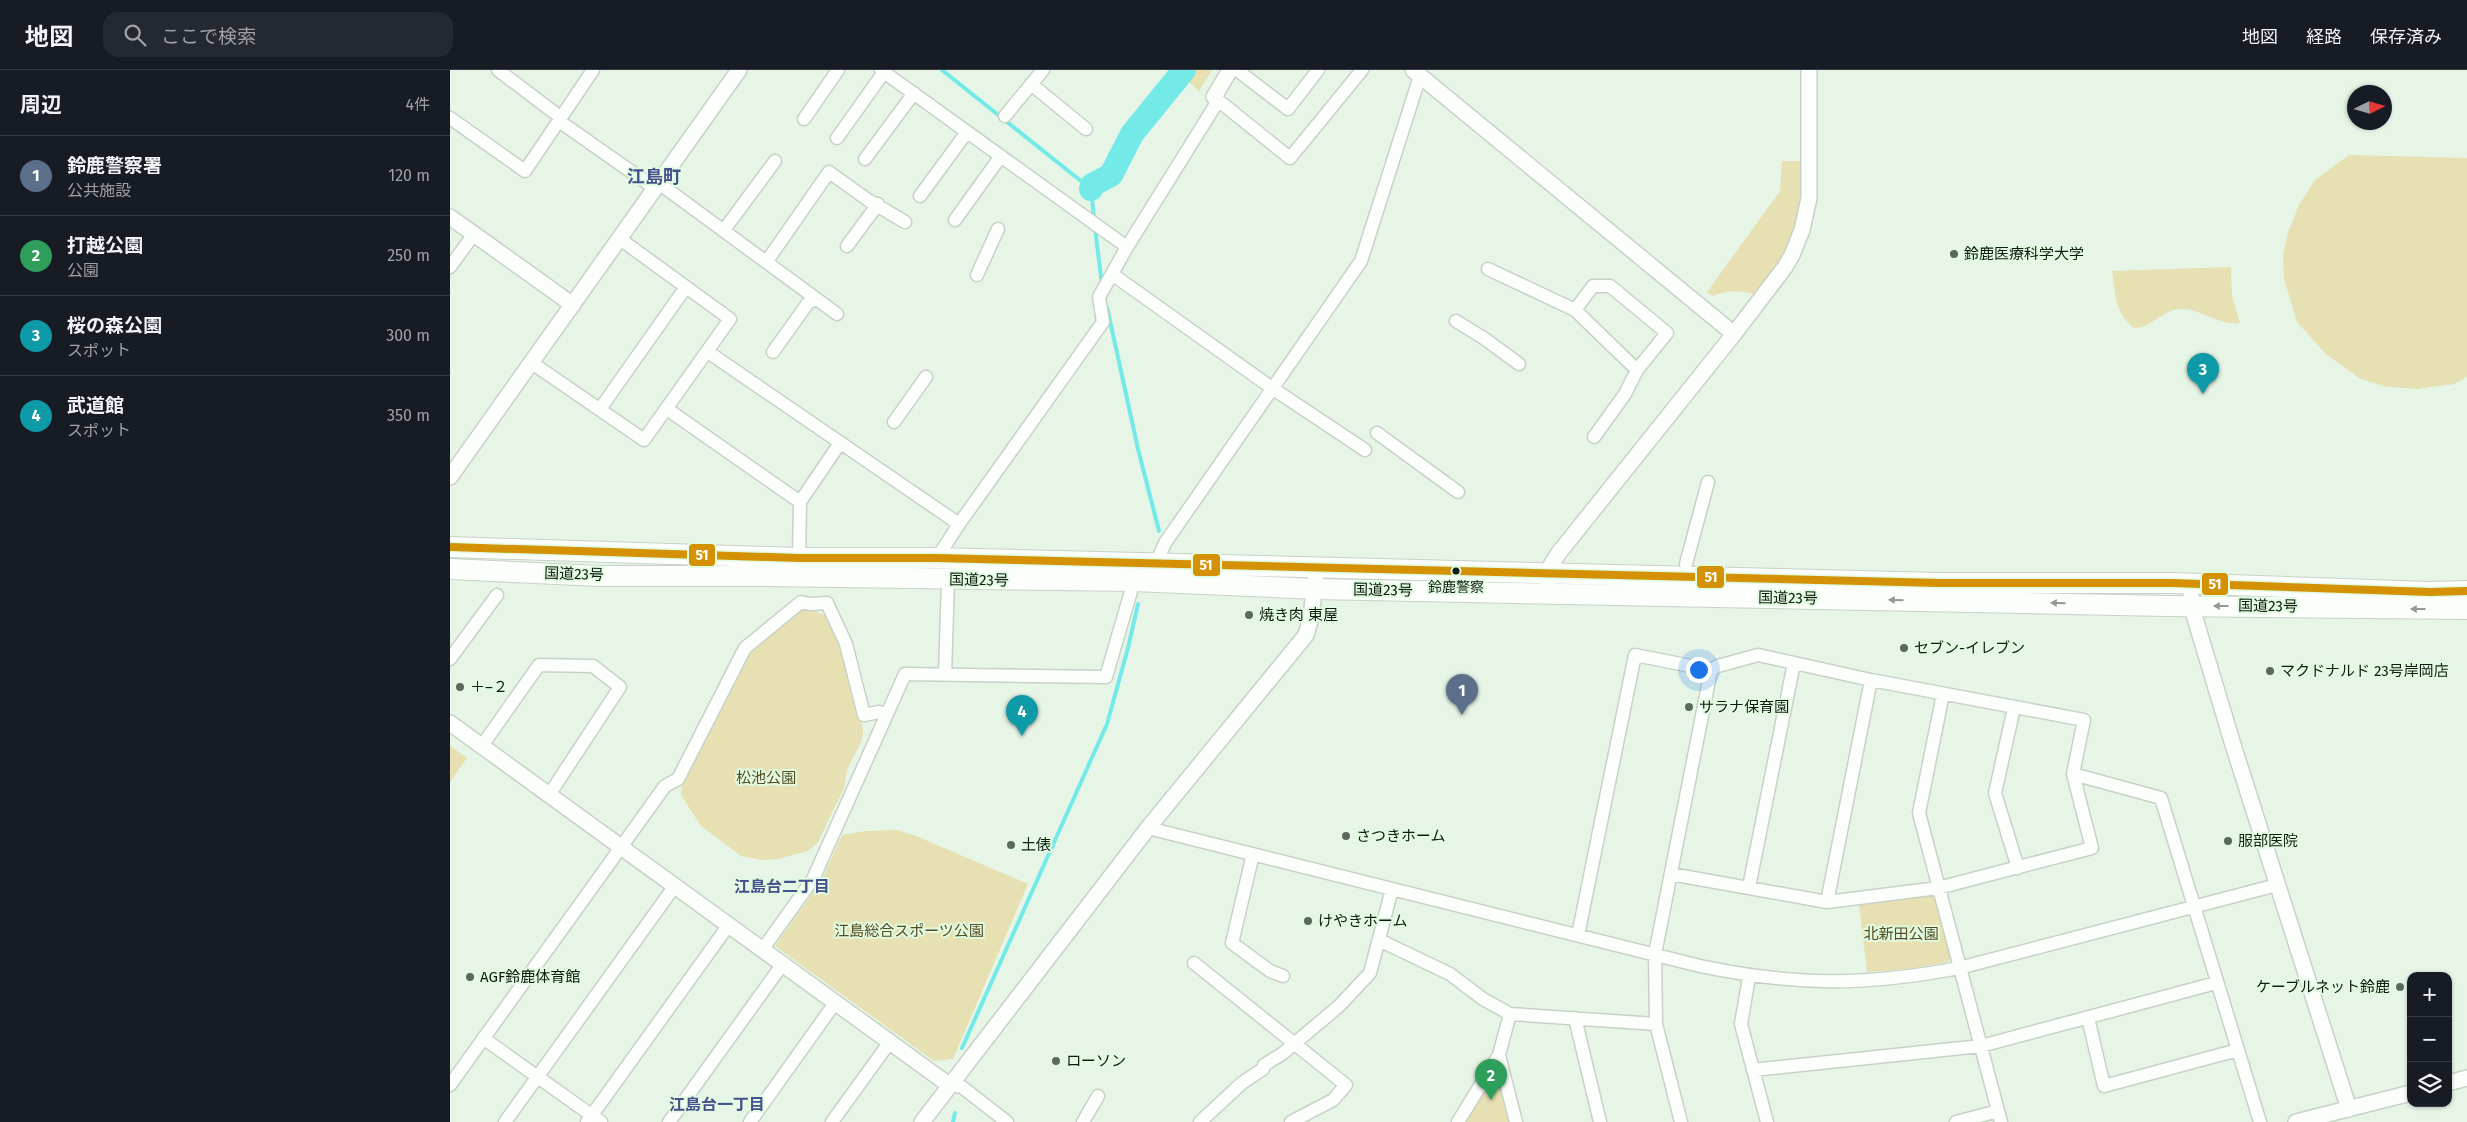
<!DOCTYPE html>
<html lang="ja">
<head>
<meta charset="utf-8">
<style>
	:root { --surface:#171b24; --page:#242831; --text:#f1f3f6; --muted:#9ea1a6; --line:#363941; --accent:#2563eb }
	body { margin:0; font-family:"Fira Sans","Noto Sans JP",sans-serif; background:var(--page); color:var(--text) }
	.controls { position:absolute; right:15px; bottom:15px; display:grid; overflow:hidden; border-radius:10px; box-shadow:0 1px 4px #0004 }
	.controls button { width:45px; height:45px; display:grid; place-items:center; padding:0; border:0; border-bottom:1px solid var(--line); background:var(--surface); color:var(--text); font:25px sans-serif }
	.compass { position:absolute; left:1897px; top:15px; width:45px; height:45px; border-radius:50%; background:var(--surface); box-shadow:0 1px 4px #0004; rotate:85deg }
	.you { position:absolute; left:1248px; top:599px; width:18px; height:18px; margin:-12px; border:4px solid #fff; border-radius:50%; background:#1a73e8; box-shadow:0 0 0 8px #1a73e833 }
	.badge { display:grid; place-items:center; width:32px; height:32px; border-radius:50%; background:var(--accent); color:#fff; font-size:16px; font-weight:700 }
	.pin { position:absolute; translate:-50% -41px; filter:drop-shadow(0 1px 2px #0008) }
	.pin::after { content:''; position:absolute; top:26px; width:18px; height:15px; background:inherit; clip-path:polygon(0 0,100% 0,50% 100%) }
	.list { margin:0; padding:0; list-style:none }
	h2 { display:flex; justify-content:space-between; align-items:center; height:65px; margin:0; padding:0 20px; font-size:21px }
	h2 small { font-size:16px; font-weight:400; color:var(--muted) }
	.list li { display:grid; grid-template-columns:32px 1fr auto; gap:15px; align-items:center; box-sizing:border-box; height:80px; padding:0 20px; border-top:1px solid var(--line) }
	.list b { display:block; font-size:19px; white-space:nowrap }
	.list p { margin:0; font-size:16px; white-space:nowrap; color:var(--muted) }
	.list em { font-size:16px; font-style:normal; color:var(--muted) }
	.icon { flex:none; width:28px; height:28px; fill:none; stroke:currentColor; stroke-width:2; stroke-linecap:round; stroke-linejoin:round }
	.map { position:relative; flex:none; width:2017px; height:1052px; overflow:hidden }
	header { display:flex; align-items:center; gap:30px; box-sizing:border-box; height:70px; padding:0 25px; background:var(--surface); border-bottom:1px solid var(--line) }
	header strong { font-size:24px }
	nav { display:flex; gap:28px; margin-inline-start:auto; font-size:18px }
	.search { width:350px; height:45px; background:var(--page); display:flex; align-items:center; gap:12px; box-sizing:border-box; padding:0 18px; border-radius:15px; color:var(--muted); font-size:19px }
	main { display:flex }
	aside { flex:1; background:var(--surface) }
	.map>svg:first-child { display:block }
	.green { fill:#e6e0b2 }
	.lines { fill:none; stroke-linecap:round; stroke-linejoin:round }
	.stream { stroke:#73eae8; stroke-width:4 }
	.river { stroke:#73eae8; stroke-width:24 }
	.minor-casing { stroke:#c7d2c7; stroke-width:15 }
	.tertiary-casing { stroke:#c7d2c7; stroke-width:18 }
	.trunk-casing { stroke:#c7d2c7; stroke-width:22 }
	.minor { stroke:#fbfefb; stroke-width:12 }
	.tertiary { stroke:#fbfefb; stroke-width:15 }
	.trunk { stroke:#fbfefb; stroke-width:20 }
	.bus-1-casing { stroke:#e1fbe1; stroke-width:11 }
	.bus-1 { stroke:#d49103; stroke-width:8 }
	.oneway { fill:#929892 }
	.poi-dot { fill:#5c675d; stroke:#e1fbe1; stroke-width:2 }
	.bus-dot { fill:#111b12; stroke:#e1fbe1; stroke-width:2 }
	.labels { text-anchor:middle; stroke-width:4; stroke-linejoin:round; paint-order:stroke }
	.bus-label { font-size:14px; fill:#111b12; stroke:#e1fbe1 }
	.poi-label { font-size:15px; fill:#111b12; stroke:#e1fbe1; text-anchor:start }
	.street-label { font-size:15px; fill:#111b12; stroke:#e1fbe1 }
	.park-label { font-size:15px; fill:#584c20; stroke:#e1fbe1 }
	.neighbourhood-label { font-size:16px; font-weight:bold; fill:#46508d; stroke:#e1fbe1 }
	.quarter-label { font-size:18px; font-weight:bold; fill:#46508d; stroke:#e1fbe1 }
	.line-badge { stroke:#e1fbe1; stroke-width:2 }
	.badge-label { font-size:14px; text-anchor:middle; font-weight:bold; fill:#fff }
</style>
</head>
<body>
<header>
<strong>地図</strong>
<div class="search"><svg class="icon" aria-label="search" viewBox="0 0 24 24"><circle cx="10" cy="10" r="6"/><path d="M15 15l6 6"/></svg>ここで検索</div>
<nav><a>地図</a><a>経路</a><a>保存済み</a></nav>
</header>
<main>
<aside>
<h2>周辺<small>4件</small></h2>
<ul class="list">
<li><span class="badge" style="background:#5c6f8a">1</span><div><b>鈴鹿警察署</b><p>公共施設</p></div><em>120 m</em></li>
<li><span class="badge" style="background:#2e9e5b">2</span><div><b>打越公園</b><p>公園</p></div><em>250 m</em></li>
<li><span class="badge" style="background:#0f9aa8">3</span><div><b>桜の森公園</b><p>スポット</p></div><em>300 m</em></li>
<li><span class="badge" style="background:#0f9aa8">4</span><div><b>武道館</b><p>スポット</p></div><em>350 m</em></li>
</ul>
</aside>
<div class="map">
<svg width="2017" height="1052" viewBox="0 0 2017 1052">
	<rect width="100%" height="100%" fill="#e7f5e7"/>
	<path class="green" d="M 739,0 L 762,0 L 749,21 L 733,7 Z
		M 1899,85 L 2017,88 L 2017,307 L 2004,314 L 1966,319 L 1933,316 L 1909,308 L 1876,284 L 1847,252 L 1834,209 L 1833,185 L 1838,162 L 1850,133 L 1865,110 Z
		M 1332,91 L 1352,91 L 1351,134 L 1348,150 L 1335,183 L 1306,225 C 1291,220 1277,220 1262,226 L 1257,222 L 1330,121 Z
		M 1781,197 L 1782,226 L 1790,253 C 1766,255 1751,238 1730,239 C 1712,240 1702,258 1684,258 C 1665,244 1665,223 1662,201 Z
		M 354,538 L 376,545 L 392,574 L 413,660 L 412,670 L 397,700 L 394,718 L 368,772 L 358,781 L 328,789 L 312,790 L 291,786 L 251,756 L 231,725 L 232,708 L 297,582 L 347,539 Z
		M 0,676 L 17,688 L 0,712 Z
		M 447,760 L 466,766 L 578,814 L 503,989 L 484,991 L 325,876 L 370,813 L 392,765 L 416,761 Z
		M 1480,825 L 1485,829 L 1501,888 L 1498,892 L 1457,899 L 1417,902 L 1409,834 Z
		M 1040,1010 L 1051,1010 L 1062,1052 L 1014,1052 Z"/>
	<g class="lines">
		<path class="stream" d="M 492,0 L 641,119 L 644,148
			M 645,158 L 652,215
			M 657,237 L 688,379 L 709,461
			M 512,978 L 657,654 L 678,578 L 688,534
			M 503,1052 L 505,1043"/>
		<path class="river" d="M 641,119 L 642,115 L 661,105 L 682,64 L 734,0"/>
		<defs>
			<path id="minor" d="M 48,0 L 110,47
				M 431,0 L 677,177
				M 787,0 L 838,39 L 868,0
				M 581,14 L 636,59
				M 764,27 L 840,88 L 912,0
				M 555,46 L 593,0
				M 0,48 L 75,101 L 143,0
				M 354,49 L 388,0
				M 109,51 L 206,119
				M 387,68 L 434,2
				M 415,89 L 464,23
				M 210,114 L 387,244
				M 470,126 L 517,62
				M 505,150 L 551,86
				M 274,160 L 325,91
				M 397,176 L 428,134
				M 317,191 L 379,102 L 418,130 L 455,152
				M 0,197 L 24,164
				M 1038,199 L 1125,240 L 1187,300
				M 662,204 L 822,318 L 915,380
				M 527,205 L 548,159
				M 1125,240 L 1143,216 L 1160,216 L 1217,263 L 1187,300 L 1175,324 L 1144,367
				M 1006,251 L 1035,269 L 1069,294
				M 258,282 L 509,454
				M 323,282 L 358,233 L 366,229
				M 82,293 L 194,370 L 280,249 L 170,169
				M 150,339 L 236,217
				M 217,339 L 350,432
				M 444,352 L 476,307
				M 927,363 L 1008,422
				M 349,488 L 350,432 L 390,373
				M 487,488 L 509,454 L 653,252 L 649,227 L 677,177 L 768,31
				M 706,493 L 715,473 L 911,191 L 970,6
				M 1236,494 L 1258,412
				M 0,589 L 47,525
				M 495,604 L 498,510
				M 1493,624 L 1469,743 L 1551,1052
				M 1564,638 L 1545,723 L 1568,798
				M 31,677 L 89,595 L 143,596 L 170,617 L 99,725
				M 1623,704 L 1711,728 L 1810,1052
				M 698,758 L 1250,896 C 1346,916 1414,916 1509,898 L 1827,815
				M 803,784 L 782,873 L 820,901 L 833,906
				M 1299,817 L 1344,593
				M 1377,832 L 1421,610
				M 1128,865 L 1185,585 L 1261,600 L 1268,596 L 1308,585 L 1421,610 L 1634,650 L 1623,704 L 1642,778 L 1488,818 L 1377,832 L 1221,804
				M 929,870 L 1000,904 L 1033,929 L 1060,944 L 1206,954
				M 312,880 L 363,809 L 455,604 L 656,607 L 684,511
				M 744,893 L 896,1015 L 883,1030 L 841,1052
				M 1299,907 L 1291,954 L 1317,1052
				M 1125,948 L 1150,1052
				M 1638,948 L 1654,1016 L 1788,980
				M 33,968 L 151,1052
				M 1049,985 L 1066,1052
				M 1303,1000 L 1531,976 L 1766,913
				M 0,1015 L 215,716 L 228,709 L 295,578 L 351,532 L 360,534 L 377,533 L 396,574 L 414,645 L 429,642 L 437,644
				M 499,1015 L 512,1017 L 557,1052
				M 55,1052 L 224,817
				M 137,1052 L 278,856
				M 219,1052 L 332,895
				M 300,1052 L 385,933
				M 382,1052 L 439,973
				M 633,1052 L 648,1026
				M 750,1052 L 792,1013 L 813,999 L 814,995 L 832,984 L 889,936 L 920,903 L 942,819
				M 1008,1052 L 1049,985 L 1060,944
				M 1231,1052 L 1206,954 L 1205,884 L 1261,600
				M 1506,1052 L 1548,1041"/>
			<path id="tertiary" d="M 963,0 L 1284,264
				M 764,27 L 780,0
				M 0,147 L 123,235
				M 0,407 L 289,0
				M 1097,512 L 1097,502 L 1108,484 L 1284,264 L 1335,197 L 1342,185 L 1352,160 L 1359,128 L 1359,0
				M 1741,513 L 1741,535 L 1784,678 L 1899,1039
				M 0,653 L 499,1015
				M 1998,1013 L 2017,1008
				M 472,1052 L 698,758 L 856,565 L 861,547 L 867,496
				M 1846,1052 L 1961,1023"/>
			<path id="trunk" d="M 0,477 L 349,488 L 487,488 L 1490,513 L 1722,513 L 1980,522 L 2017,521
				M 0,499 L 150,506 L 313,506 L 684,511 L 866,519 L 1716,536 L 2017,539"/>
		</defs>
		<use href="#minor" class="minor-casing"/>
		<use href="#tertiary" class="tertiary-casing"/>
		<use href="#trunk" class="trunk-casing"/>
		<use href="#minor" class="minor"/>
		<use href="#tertiary" class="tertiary"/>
		<use href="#trunk" class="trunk"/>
		<defs>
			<path id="bus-1" d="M 0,477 L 349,488 L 487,488 L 1490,513 L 1722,513 L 1980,522 L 2017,521"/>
		</defs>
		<use href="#bus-1" class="bus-1-casing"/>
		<use href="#bus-1" class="bus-1"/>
	</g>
	<defs><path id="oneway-solid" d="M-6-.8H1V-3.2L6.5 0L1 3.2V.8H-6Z" transform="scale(1.25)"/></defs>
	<g class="oneway">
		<use href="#oneway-solid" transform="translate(1446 530) rotate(-179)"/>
		<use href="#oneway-solid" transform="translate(1608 533) rotate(-179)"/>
		<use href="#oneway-solid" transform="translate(1771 536) rotate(-180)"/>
		<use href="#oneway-solid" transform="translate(1968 539) rotate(-180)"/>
	</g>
	<g class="poi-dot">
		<circle cx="1504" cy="184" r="5"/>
		<circle cx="799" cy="545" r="5"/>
		<circle cx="1454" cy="578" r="5"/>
		<circle cx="1820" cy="601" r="5"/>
		<circle cx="10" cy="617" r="5"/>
		<circle cx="1239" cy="637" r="5"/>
		<circle cx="896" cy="766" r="5"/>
		<circle cx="1778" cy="771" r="5"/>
		<circle cx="561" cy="775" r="5"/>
		<circle cx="858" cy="851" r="5"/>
		<circle cx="20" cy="907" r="5"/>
		<circle cx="1950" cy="917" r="5"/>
		<circle cx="606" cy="991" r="5"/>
	</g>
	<circle class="bus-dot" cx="1006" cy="501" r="4.5"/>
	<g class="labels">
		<g class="bus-label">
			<text x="1006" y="522">鈴鹿警察</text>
		</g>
		<g class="poi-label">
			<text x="1514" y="189">鈴鹿医療科学大学</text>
			<text x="809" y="550">焼き肉 東屋</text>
			<text x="1464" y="583">セブン-イレブン</text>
			<text x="1830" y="606">マクドナルド 23号岸岡店</text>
			<text x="20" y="622">＋―２</text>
			<text x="1249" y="642">サラナ保育園</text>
			<text x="906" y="771">さつきホーム</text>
			<text x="1788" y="776">服部医院</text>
			<text x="571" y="780">土俵</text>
			<text x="868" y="856">けやきホーム</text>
			<text x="30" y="912">AGF鈴鹿体育館</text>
			<text x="1940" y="922" text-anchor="end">ケーブルネット鈴鹿</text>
			<text x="616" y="996">ローソン</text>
		</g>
		<g class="street-label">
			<text transform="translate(124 504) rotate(2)" y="5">国道23号</text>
			<text transform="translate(529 510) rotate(1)" y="5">国道23号</text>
			<text transform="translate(933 520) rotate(1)" y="5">国道23号</text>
			<text transform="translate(1338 528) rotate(1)" y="5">国道23号</text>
			<text transform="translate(1818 536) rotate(1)" y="5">国道23号</text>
		</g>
		<g class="park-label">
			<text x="316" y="713">松池公園</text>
			<text x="459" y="866">江島総合スポーツ公園</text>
			<text x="1451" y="869">北新田公園</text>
		</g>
		<g class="neighbourhood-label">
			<text x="332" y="822">江島台二丁目</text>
			<text x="267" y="1040">江島台一丁目</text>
		</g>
		<g class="quarter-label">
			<text x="204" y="113">江島町</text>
		</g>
	</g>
	<g class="line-badge">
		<rect x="238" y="473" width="28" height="24" rx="5" fill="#d49103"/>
		<rect x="742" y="483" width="29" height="24" rx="5" fill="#d49103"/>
		<rect x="1246" y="495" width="29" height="24" rx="5" fill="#d49103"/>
		<rect x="1751" y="502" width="28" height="24" rx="5" fill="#d49103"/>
	</g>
	<g class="badge-label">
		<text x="252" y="490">51</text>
		<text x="756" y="500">51</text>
		<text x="1261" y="512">51</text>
		<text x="1765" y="519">51</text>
	</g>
</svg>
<div class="controls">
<button>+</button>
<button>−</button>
<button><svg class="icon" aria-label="layers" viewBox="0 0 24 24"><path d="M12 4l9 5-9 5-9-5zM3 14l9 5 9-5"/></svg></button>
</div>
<svg class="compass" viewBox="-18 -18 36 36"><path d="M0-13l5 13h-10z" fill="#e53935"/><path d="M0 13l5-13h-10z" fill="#9ea1a6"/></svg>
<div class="you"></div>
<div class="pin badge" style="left:1012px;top:645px;background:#5c6f8a">1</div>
<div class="pin badge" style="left:1041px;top:1030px;background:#2e9e5b">2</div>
<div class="pin badge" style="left:1753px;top:324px;background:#0f9aa8">3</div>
<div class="pin badge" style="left:572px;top:666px;background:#0f9aa8">4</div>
</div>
</main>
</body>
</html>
